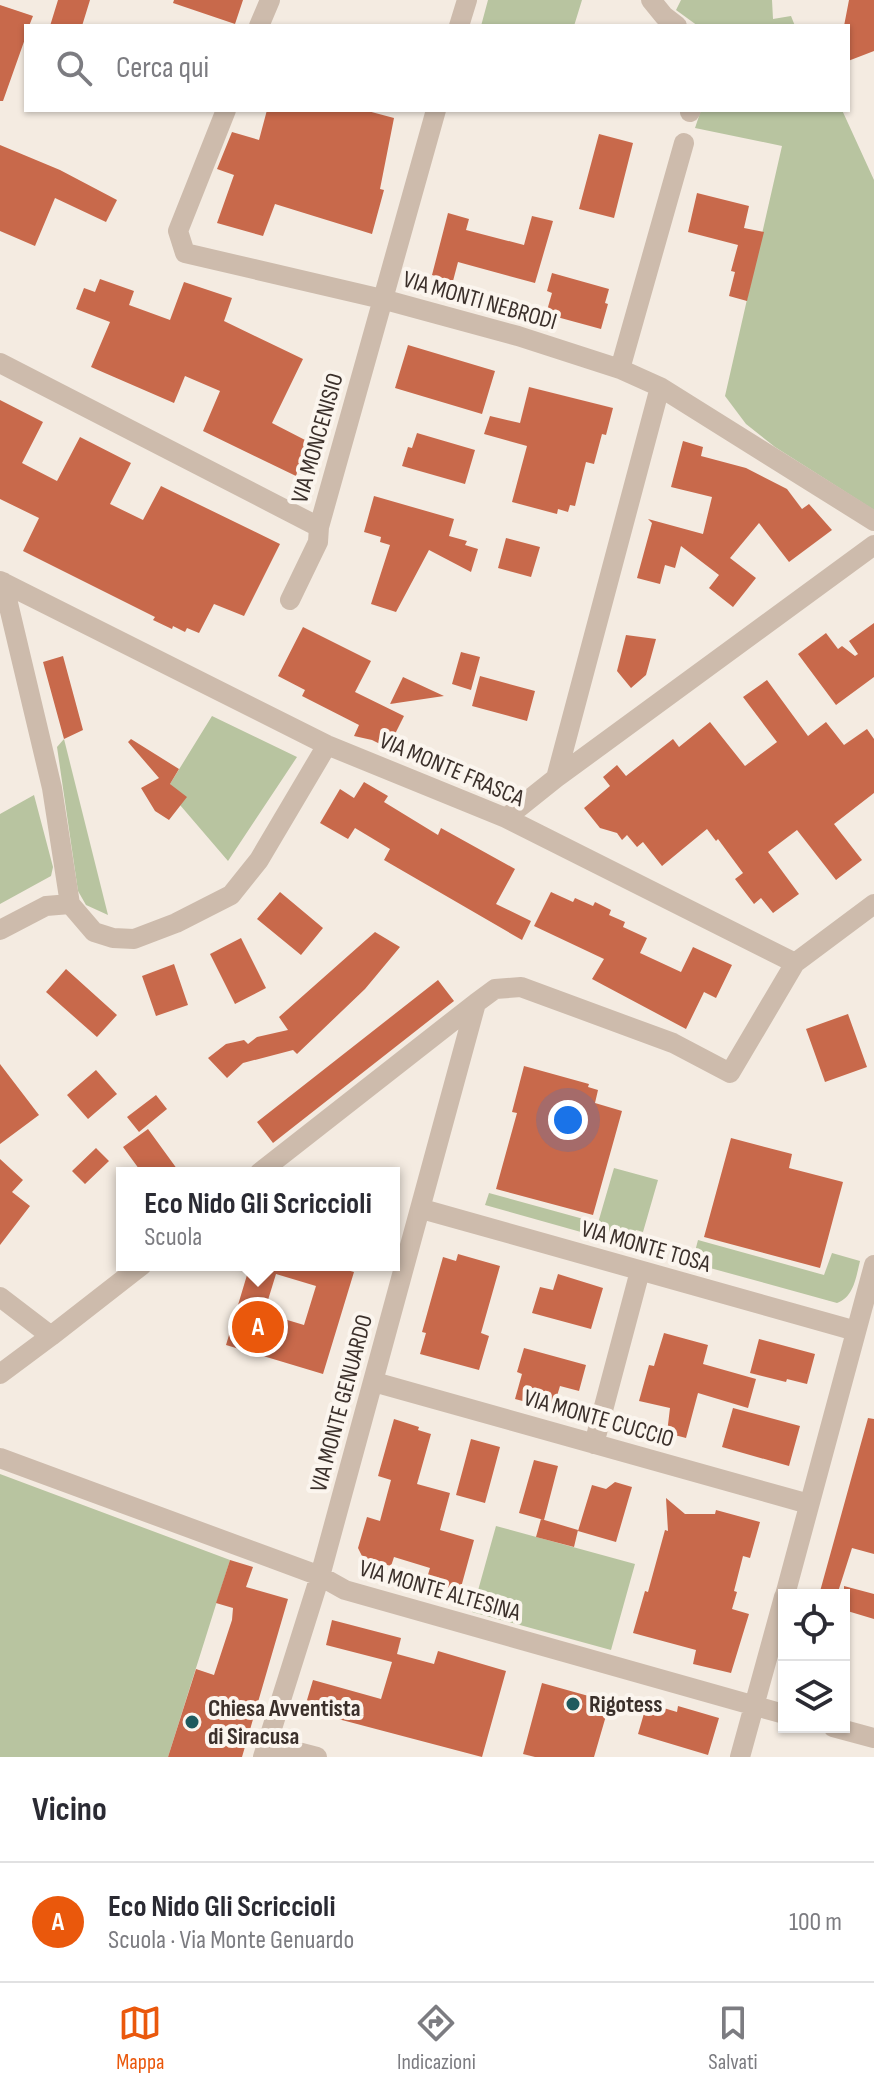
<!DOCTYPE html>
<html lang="it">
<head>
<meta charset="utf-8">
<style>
	:root { --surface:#fff; --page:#f2f2f3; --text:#2b2b33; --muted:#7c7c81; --line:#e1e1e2; --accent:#ea580c }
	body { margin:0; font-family:"Sofia Sans Condensed",sans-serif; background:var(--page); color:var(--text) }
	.controls { position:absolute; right:24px; bottom:24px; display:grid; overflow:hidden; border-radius:0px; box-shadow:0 2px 6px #0004 }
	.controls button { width:72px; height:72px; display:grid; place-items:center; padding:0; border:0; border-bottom:2px solid var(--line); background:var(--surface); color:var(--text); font:40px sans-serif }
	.you { position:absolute; left:568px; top:1120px; width:28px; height:28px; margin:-20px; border:6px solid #fff; border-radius:50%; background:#1a73e8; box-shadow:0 0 0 12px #1a73e833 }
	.badge { display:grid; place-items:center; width:52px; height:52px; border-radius:50%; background:var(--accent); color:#fff; font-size:26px; font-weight:700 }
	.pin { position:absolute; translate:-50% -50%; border:4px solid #fff; box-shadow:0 2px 8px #0006 }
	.popup { position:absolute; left:116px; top:1167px; width:284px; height:104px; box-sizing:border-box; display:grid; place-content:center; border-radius:0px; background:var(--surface); filter:drop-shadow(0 2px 6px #0005); font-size:26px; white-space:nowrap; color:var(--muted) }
	.popup b { font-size:30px; color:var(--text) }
	.popup::after { content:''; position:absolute; left:50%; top:100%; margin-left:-16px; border:16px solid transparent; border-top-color:var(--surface) }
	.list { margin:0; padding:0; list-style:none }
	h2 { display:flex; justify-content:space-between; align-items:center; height:104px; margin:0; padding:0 32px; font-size:34px }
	h2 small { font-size:26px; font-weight:400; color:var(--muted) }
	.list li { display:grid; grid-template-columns:52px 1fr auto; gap:24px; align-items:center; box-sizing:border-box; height:120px; padding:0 32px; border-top:2px solid var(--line) }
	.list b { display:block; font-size:30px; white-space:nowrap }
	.list p { margin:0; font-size:26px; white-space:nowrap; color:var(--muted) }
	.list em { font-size:26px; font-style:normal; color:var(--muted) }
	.icon { flex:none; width:44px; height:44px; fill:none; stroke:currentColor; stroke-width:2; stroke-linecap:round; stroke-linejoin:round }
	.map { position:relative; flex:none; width:874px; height:1757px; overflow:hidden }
	.search { position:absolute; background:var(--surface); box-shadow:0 2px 6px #0004; left:24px; right:24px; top:24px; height:88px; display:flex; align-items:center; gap:20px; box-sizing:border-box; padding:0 28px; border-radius:0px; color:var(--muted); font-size:30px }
	.sheet { height:224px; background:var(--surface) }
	nav { display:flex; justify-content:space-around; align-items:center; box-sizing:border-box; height:112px; border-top:2px solid var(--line); background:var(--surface); font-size:22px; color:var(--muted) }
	nav a { display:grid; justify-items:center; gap:4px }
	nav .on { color:var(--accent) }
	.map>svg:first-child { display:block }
	.green { fill:#b8c4a0 }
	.building { fill:#c8694b; fill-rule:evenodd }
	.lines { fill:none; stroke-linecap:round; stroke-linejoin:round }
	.street { stroke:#cdbbac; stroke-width:20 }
	.poi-dot { fill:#1f5a5e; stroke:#fbf5ee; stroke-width:3 }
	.labels { text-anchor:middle; stroke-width:8; stroke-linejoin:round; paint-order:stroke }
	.street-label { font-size:24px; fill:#3b302b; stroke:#fbf5ee }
	.poi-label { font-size:24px; font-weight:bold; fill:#3b302b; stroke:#fbf5ee; text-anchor:start }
</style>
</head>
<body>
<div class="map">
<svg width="874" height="1757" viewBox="0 0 874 1757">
	<rect width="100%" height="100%" fill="#f4ebe1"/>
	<path class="green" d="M 488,0 L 582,0 L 574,26 L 481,26 Z
		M 681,0 L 772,0 L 773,19 L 791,16 L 795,26 L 698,26 L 676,10 Z
		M 701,110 L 842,110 L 874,180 L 874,510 L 775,447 L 746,424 L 725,396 L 782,146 L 695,128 Z
		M 212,716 L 297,757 L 228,861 L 180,805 L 170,784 Z
		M 64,739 L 108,915 L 86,905 L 78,891 L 57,747 Z
		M 34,795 L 53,867 L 51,876 L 0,904 L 0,814 Z
		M 614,1168 L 658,1180 L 643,1232 L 636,1230 L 629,1239 L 620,1243 L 485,1205 L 489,1193 L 598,1223 Z
		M 698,1240 L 824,1275 L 832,1253 L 860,1261 C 856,1277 854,1297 837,1303 L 692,1263 Z
		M 0,1474 L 230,1560 L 168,1757 L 0,1757 Z
		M 496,1526 L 635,1564 L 611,1650 L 472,1612 Z"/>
	<path class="building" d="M 58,0 L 90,0 L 82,26 L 50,26 Z
		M 174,0 L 243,0 L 235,24 L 173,3 Z
		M 849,0 L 874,0 L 874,51 L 848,61 L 848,26 L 844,26 Z
		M 0,5 L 33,16 L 29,26 L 26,26 L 26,36 L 3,101 L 0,101 Z
		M 267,110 L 364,110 L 394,118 L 380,189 L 384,190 L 372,234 L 275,204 L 263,236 L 217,223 L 234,175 L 217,169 L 232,132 L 259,140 Z
		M 599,134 L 633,143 L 614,218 L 579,209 Z
		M 0,145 L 60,170 L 117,200 L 106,222 L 55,198 L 35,246 L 0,231 Z
		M 697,193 L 749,206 L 744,228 L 764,232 L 747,301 L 729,296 L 735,272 L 731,271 L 738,245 L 688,232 Z
		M 448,213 L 469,219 L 466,230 L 524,245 L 532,216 L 553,221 L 535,283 L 458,262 L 453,281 L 432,275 Z
		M 552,273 L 609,289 L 605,303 L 608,304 L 601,329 L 546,314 L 552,293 L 547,291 Z
		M 100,279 L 134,291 L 129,305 L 170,320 L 184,282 L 232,298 L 224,321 L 303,359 L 272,423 L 307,441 L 296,476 L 203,431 L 220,391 L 185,376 L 174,403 L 91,367 L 110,322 L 76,309 L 84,288 L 95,292 Z
		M 408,345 L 495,371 L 482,414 L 395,388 Z
		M 529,387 L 613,408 L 606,435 L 602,434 L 594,464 L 586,462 L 575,506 L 570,505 L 568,512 L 558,509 L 557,514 L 512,502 L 527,446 L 484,434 L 490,416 L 520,423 Z
		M 0,400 L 43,422 L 22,463 L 57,481 L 80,437 L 131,463 L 110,504 L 143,520 L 161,486 L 280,544 L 244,616 L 214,604 L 199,633 L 187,628 L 185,632 L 173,626 L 172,629 L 153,620 L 155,617 L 23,551 L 39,518 L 0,499 Z
		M 417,433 L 475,450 L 465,484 L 402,466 L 408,447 L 412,448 Z
		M 683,441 L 703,447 L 701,456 L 746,468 L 787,489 L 802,509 L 809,504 L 832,530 L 789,562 L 759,523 L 730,558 L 756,578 L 733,607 L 709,588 L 719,575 L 681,546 L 675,568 L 665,565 L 660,584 L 637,578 L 652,523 L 648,519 L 703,534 L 712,497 L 671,487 Z
		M 374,496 L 454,519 L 449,536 L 467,541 L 465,545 L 478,549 L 471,572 L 429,550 L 396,612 L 371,604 L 390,545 L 380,542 L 381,537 L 364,532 Z
		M 506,538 L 540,547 L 531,577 L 498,568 Z
		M 874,623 L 874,677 L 836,705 L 798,654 L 826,633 L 838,649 L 842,646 L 855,656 L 858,654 L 849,641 Z
		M 303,627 L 371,661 L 355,692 L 404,716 L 388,748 L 372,740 L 354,736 L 359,725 L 302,696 L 305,690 L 278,676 Z
		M 626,635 L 656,639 L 646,675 L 631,688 L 617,671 Z
		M 461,652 L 480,657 L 471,690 L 452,684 Z
		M 63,656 L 83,730 L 64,739 L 43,662 Z
		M 480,676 L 535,691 L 527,721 L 472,706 Z
		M 403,677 L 444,696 L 390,704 Z
		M 767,680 L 808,736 L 826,722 L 844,745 L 867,729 L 874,739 L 874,793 L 834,824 L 862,860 L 836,880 L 797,830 L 768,852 L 799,894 L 773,913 L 761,898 L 754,904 L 735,879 L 743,873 L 718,839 L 716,841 L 707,829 L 662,866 L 643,842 L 637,847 L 627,835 L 622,840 L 617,833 L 600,828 L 584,808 L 610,786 L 603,777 L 617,765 L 626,776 L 673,739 L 679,747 L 710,722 L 745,766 L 777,742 L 743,697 Z
		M 131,739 L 179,769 L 170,784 L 187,797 L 169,820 L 155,811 L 141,788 L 159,778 L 128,742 Z
		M 364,782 L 388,796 L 384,802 L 438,835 L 441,828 L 515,869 L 496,904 L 531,921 L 522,940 L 384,860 L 390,849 L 355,828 L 348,839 L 320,823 L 340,789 L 354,798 Z
		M 280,892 L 323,928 L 301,955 L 257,919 Z
		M 551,892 L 573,902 L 575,898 L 593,906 L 595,902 L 611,910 L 609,915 L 625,922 L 623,927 L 647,938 L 640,953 L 681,972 L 693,947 L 732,965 L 716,998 L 704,992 L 686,1029 L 592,979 L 604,959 L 534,926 Z
		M 375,932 L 400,947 L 365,989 L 297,1054 L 293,1050 L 243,1063 L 227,1078 L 208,1058 L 226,1044 L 244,1040 L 248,1044 L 257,1037 L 288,1030 L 279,1017 Z
		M 241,938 L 266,988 L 235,1004 L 210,954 Z
		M 174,964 L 188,1005 L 156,1016 L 142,976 Z
		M 66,969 L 117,1015 L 97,1037 L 46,992 Z
		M 438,980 L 454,1001 L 273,1143 L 257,1122 Z
		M 848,1014 L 867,1067 L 825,1082 L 806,1029 Z
		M 0,1064 L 39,1115 L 0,1144 Z
		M 524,1066 L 589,1084 L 588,1087 L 598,1090 L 595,1103 L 622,1111 L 593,1215 L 496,1189 L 517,1113 L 512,1112 Z
		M 96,1070 L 117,1094 L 88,1119 L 67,1095 Z
		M 156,1095 L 167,1109 L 139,1132 L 127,1117 Z
		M 148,1129 L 180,1173 L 142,1173 L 123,1147 Z
		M 731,1138 L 792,1154 L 789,1168 L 843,1182 L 820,1268 L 704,1237 Z
		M 96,1148 L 109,1161 L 85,1184 L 72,1171 Z
		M 0,1159 L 23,1180 L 12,1192 L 30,1206 L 0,1245 Z
		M 458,1254 L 500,1266 L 481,1333 L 489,1336 L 479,1370 L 420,1354 L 426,1333 L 422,1332 L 443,1257 L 456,1261 Z
		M 250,1265 L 329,1265 L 354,1272 L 323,1374 L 226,1345 ZM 276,1274 L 316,1286 L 304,1325 L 264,1313 Z
		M 558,1274 L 603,1288 L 591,1329 L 532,1313 L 540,1287 L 553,1290 Z
		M 664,1333 L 708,1345 L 703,1364 L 756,1379 L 748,1408 L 698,1393 L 686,1438 L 667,1433 L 670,1408 L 639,1401 L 649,1365 L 654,1366 Z
		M 759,1339 L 815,1354 L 807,1384 L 787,1379 L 786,1382 L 750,1373 Z
		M 524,1348 L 586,1365 L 579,1391 L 560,1386 L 553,1409 L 515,1399 L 522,1374 L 517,1372 Z
		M 733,1408 L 800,1426 L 789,1466 L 722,1447 Z
		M 868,1418 L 874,1419 L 874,1554 L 852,1548 L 837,1595 L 819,1595 Z
		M 394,1419 L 419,1427 L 418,1430 L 431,1434 L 417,1484 L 450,1493 L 440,1530 L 474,1540 L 460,1591 L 426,1581 L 430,1568 L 394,1557 L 391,1566 L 363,1558 L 358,1548 L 367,1517 L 380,1521 L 391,1480 L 378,1476 Z
		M 471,1439 L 500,1447 L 485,1503 L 456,1495 Z
		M 534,1460 L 558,1466 L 544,1520 L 519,1513 Z
		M 615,1482 L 632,1487 L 616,1542 L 578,1531 L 592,1485 L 606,1489 Z
		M 666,1498 L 685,1514 L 715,1514 L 716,1510 L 760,1522 L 750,1558 L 743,1556 L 734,1591 L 737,1592 L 732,1609 L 749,1614 L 731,1673 L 693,1664 L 696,1650 L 633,1633 L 645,1591 L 648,1592 L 665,1530 L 668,1531 Z
		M 541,1519 L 578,1530 L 574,1547 L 536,1537 Z
		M 230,1560 L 253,1567 L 246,1587 L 288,1599 L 242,1757 L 168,1757 L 196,1669 L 214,1675 L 232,1620 L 233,1608 L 216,1603 Z
		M 844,1586 L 874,1594 L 874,1619 L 844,1610 Z
		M 332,1620 L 401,1638 L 397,1654 L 434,1664 L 438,1651 L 506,1671 L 482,1757 L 304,1710 L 313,1680 L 381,1699 L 392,1662 L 326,1645 Z
		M 542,1683 L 610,1702 L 594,1757 L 535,1757 L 523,1754 Z
		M 647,1703 L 677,1712 L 678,1706 L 719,1718 L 708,1755 L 638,1734 Z"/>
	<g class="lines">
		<path class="street" d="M 651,0 L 664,16 L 677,26
			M 259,26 L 270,0
			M 459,26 L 467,0
			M 226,110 L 178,231 L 185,253 L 382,299 L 518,336 L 620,369 L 660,387 L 874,521
			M 690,112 L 691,110
			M 0,363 L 319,527 L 436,110
			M 620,369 L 684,143
			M 660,387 L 556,778 L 874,545
			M 0,581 L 327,745 L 506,818 L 795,963 L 874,904
			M 3,582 L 52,788 L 70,904
			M 290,600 L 318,542 L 319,527
			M 506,818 L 556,778
			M 0,930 L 46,906 L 70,904 L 94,932 L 113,938 L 134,939 L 176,923 L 231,895 L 259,860 L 327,745
			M 476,1003 L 495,989 L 521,987 L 673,1043 L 730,1073 L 795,963
			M 259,1173 L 476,1003 L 320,1576 L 263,1757
			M 422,1209 L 856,1331
			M 0,1297 L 51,1336 L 142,1265
			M 0,1374 L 51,1336
			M 374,1382 L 809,1504
			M 594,1444 L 640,1271
			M 0,1458 L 320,1576 L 345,1590 L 784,1714
			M 785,1595 L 874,1265
			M 833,1727 L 874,1738
			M 267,1744 L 317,1757
			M 740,1757 L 784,1597"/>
	</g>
	<g class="poi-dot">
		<circle cx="573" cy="1704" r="8"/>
		<circle cx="192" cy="1722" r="8"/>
	</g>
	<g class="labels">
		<g class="street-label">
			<text transform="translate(480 300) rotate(16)" y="8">VIA MONTI NEBRODI</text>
			<text transform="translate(317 438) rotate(-74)" y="8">VIA MONCENISIO</text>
			<text transform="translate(452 769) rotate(23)" y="8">VIA MONTE FRASCA</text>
			<text transform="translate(646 1246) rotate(16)" y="8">VIA MONTE TOSA</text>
			<text transform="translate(341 1403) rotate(-75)" y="8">VIA MONTE GENUARDO</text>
			<text transform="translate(599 1418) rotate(16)" y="8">VIA MONTE CUCCIO</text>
			<text transform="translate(440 1590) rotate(16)" y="8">VIA MONTE ALTESINA</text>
		</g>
		<g class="poi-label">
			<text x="589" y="1712">Rigotess</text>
			<text x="208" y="1716">Chiesa Avventista<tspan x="208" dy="28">di Siracusa</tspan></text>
		</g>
	</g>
</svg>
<div class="controls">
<button><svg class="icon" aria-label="locate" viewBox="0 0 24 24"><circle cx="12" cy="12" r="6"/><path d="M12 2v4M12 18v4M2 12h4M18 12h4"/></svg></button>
<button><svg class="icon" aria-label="layers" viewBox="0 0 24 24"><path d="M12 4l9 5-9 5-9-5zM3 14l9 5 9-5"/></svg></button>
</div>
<div class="you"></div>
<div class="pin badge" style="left:258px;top:1327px">A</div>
<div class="popup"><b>Eco Nido Gli Scriccioli</b>Scuola</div>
<div class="search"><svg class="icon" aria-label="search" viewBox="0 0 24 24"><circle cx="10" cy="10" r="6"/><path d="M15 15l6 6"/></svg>Cerca qui</div>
</div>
<section class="sheet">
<h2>Vicino<small></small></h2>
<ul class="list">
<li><span class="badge">A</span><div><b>Eco Nido Gli Scriccioli</b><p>Scuola · Via Monte Genuardo</p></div><em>100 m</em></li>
</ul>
</section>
<nav>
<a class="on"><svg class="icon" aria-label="map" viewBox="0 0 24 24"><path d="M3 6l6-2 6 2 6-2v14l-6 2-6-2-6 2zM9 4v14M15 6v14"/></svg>Mappa</a>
<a><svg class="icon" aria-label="directions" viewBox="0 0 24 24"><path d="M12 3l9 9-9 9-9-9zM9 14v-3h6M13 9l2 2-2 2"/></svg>Indicazioni</a>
<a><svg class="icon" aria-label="saved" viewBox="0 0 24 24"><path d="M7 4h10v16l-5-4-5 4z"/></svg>Salvati</a>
</nav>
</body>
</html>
